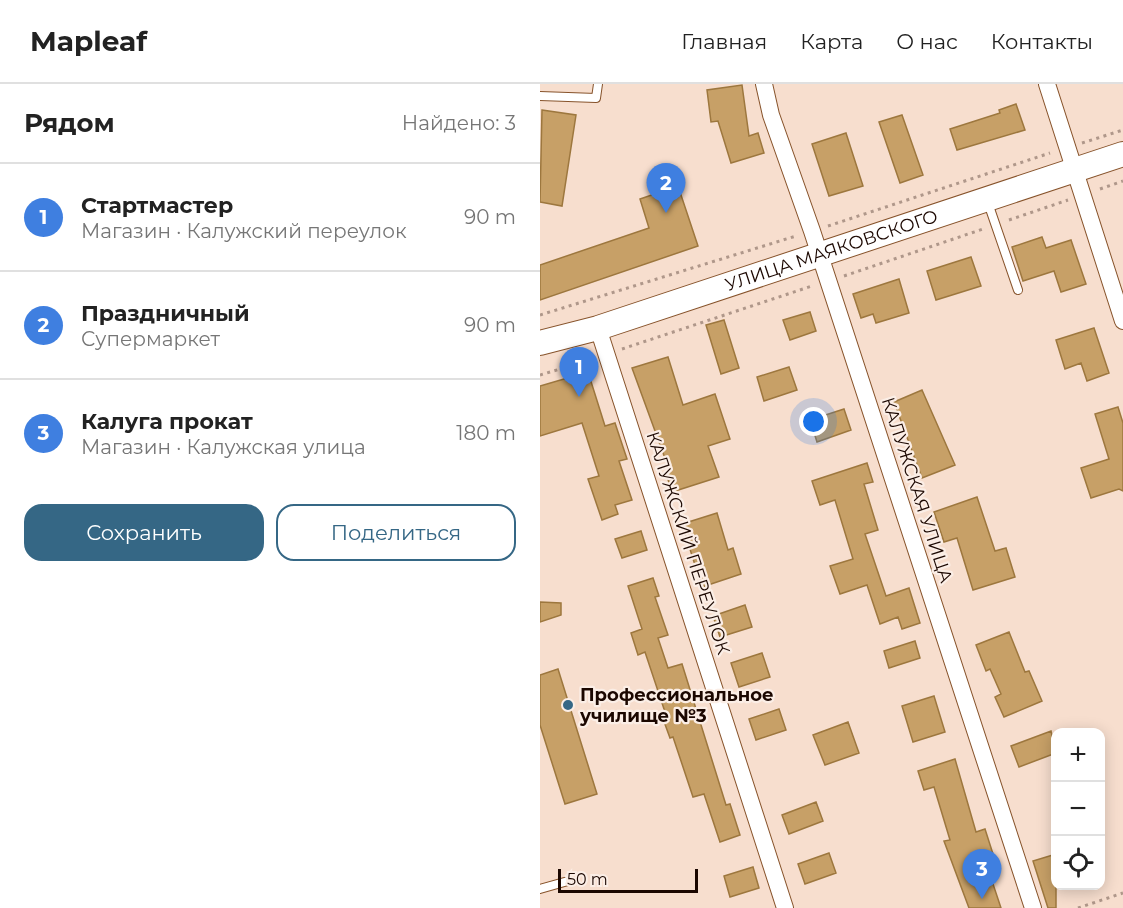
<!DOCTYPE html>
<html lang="ru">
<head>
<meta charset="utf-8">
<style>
	:root { --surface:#fff; --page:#f6f6f6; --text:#222; --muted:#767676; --line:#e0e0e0; --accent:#356785 }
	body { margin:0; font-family:Montserrat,sans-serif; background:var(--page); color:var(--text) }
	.controls { position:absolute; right:18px; bottom:18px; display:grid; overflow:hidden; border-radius:12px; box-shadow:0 3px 15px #0003 }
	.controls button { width:54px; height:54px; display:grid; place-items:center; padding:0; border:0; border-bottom:2px solid var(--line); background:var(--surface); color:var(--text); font:30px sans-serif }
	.scale { position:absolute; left:18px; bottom:15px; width:140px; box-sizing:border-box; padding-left:6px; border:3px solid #1b0700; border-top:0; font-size:16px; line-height:21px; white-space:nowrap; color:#1b0700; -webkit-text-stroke:4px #fbeee6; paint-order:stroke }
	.you { position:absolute; left:274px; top:338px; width:21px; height:21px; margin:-15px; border:4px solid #fff; border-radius:50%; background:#1a73e8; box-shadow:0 0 0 9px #1a73e833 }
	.badge { display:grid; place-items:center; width:39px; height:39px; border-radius:50%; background:var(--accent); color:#fff; font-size:20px; font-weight:700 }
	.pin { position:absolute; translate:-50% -50px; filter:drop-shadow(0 2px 3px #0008) }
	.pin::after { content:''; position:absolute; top:32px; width:21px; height:18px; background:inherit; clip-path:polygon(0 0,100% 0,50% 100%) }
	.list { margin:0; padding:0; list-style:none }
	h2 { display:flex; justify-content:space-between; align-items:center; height:78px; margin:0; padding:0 24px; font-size:26px }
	h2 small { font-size:20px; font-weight:400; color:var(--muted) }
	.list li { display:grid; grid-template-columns:39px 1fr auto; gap:18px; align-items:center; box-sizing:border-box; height:108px; padding:0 24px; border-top:2px solid var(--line) }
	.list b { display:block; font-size:22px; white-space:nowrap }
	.list p { margin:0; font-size:20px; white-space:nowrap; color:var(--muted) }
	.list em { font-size:20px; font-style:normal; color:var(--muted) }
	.actions { display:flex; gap:12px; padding:18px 24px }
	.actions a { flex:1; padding:14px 0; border:2px solid var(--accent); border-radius:18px; text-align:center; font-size:21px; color:var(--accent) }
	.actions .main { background:var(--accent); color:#fff }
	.icon { flex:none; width:33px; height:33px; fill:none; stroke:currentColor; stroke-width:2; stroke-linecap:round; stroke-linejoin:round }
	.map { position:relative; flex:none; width:583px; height:824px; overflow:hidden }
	header { display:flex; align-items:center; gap:36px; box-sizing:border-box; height:84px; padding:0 30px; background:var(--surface); border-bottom:2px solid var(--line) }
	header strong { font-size:28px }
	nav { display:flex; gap:33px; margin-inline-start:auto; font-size:21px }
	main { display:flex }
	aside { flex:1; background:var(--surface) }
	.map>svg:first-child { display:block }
	.building { fill:#c7a067; stroke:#9d773e; stroke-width:1.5 }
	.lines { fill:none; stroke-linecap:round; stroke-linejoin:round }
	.lane-casing { stroke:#87532b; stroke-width:10 }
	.street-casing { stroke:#87532b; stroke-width:18 }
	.secondary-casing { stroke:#87532b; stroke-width:26 }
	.path { stroke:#af978a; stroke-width:3; stroke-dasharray:3 4.5; stroke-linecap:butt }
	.lane { stroke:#fff; stroke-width:8 }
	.street { stroke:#fff; stroke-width:16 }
	.secondary { stroke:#fff; stroke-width:24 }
	.poi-dot { fill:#356785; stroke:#fbeee6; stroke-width:2 }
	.labels { text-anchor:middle; stroke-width:4.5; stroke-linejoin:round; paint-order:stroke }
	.street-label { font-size:18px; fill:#1b0700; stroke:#fbeee6 }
	.poi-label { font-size:18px; font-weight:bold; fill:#1b0700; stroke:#fbeee6; text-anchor:start }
</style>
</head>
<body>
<header>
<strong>Mapleaf</strong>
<nav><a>Главная</a><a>Карта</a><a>О нас</a><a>Контакты</a></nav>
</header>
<main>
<aside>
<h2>Рядом<small>Найдено: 3</small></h2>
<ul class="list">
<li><span class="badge" style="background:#3f7fe0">1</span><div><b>Стартмастер</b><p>Магазин · Калужский переулок</p></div><em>90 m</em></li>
<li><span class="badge" style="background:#3f7fe0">2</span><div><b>Праздничный</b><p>Супермаркет</p></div><em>90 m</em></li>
<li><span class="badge" style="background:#3f7fe0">3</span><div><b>Калуга прокат</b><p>Магазин · Калужская улица</p></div><em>180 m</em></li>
</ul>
<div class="actions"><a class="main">Сохранить</a><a>Поделиться</a></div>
</aside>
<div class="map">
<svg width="583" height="824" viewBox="0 0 583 824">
	<rect width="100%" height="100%" fill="#f7dece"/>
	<path class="building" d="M 202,1 L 209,52 L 218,49 L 224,69 L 191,79 L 178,37 L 171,38 L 167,6 Z
		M 476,20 L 485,46 L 417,66 L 410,45 L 460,29 L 459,26 Z
		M 2,26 L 36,31 L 22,122 L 0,118 Z
		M 362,31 L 383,91 L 360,99 L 339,38 Z
		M 306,49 L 323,102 L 289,112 L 272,60 Z
		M 138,102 L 158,162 L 0,216 L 0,181 L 109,144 L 100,115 Z
		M 502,153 L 506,164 L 531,156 L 546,200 L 521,208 L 514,187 L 483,197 L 472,163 Z
		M 431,173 L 441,202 L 396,216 L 387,187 Z
		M 359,195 L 369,229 L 336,239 L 333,230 L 321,234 L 313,210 Z
		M 270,228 L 276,247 L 250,256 L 243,236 Z
		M 184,236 L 199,284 L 181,290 L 166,241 Z
		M 554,244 L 569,289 L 547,297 L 541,279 L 525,285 L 516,256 Z
		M 128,273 L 143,321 L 175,310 L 190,355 L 168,362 L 179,393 L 132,408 L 126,389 L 130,388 L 92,284 Z
		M 249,283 L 257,306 L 224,317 L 217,293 Z
		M 48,288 L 65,342 L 75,339 L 87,375 L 79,377 L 92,416 L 75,421 L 78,430 L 62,436 L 48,395 L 59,392 L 42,339 L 0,352 L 0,302 Z
		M 382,306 L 415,381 L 382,394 L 354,318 Z
		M 578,323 L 583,339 L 583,407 L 579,405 L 551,414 L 541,384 L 569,375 L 555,330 Z
		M 304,325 L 311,346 L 277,358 L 270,336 Z
		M 327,379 L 333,398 L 324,400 L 338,446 L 325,450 L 346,512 L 369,504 L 380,539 L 362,545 L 358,533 L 340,540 L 327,501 L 300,510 L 290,482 L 313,475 L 295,416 L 280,421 L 272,397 Z
		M 437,413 L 455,467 L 466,464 L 475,493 L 433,506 L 417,454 L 404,458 L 394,428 Z
		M 177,429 L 188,466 L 193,464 L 201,490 L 162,503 L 142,440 Z
		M 101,447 L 107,466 L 82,474 L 75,455 Z
		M 113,494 L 119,512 L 115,513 L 128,551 L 118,554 L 128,584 L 142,580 L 186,721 L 190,720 L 200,751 L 180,758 L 164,710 L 153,713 L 133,653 L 130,654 L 122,632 L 126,631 L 105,568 L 98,571 L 91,549 L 102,545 L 88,502 Z
		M 0,518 L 21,519 L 21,531 L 0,538 Z
		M 205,521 L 212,543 L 180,553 L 173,532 Z
		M 469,548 L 485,588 L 489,587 L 502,617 L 464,633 L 455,613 L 461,610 L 450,585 L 446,587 L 436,561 Z
		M 375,557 L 380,574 L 349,584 L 344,567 Z
		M 222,569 L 230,593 L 199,603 L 191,579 Z
		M 18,585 L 57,710 L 25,720 L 0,641 L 0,591 Z
		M 394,612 L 405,648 L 373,658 L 362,622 Z
		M 239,625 L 246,646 L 216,656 L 209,635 Z
		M 308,638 L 319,669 L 285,681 L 273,651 Z
		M 511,647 L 516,669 L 479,683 L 471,662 Z
		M 415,675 L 436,748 L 445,745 L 453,770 L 444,773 L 461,824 L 429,824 L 404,757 L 410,756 L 394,703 L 384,706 L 378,687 Z
		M 276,718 L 283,737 L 249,750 L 242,731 Z
		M 289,769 L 296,789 L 265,800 L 258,780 Z
		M 516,770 L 516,824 L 508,824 L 493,777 Z
		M 213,783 L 219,804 L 190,813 L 184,792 Z"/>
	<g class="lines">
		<defs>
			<path id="lane" d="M 0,12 L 56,14 L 58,0
				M 447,116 L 478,206
				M 0,805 L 28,797"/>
			<path id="street" d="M 224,0 L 231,31 L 272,147 L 493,824
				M 507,0 L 583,237
				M 58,244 L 245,824"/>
			<g id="secondary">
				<path id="s1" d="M 0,259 L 58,244 L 583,70"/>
			</g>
		</defs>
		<use href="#lane" class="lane-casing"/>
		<use href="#street" class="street-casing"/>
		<use href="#secondary" class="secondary-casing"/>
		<path class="path" d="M 542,59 L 583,46
			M 560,105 L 583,97
			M 469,136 L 528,116
			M 288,142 L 510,69
			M 304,192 L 443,145
			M 0,231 L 256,152
			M 82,265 L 272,202
			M 0,291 L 50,276
			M 538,824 L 583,809"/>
		<use href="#lane" class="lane"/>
		<use href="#street" class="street"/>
		<use href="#secondary" class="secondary"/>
	</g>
	<circle class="poi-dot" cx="28" cy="621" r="6"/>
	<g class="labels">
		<g class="street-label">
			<text dy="6" stroke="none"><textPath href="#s1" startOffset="306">УЛИЦА МАЯКОВСКОГО</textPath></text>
			<text transform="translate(377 406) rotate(72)" y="6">КАЛУЖСКАЯ УЛИЦА</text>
			<text transform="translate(148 459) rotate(72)" y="6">КАЛУЖСКИЙ ПЕРЕУЛОК</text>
		</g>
		<g class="poi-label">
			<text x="40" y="617">Профессиональное<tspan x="40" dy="21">училище №3</tspan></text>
		</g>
	</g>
</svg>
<div class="controls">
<button>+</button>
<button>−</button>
<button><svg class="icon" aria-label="locate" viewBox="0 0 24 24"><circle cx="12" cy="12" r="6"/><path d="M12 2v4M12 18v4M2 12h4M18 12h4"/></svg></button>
</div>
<div class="scale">50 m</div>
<div class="you"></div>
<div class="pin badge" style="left:39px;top:313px;background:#3f7fe0">1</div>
<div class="pin badge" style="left:126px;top:129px;background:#3f7fe0">2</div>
<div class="pin badge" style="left:442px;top:815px;background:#3f7fe0">3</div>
</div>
</main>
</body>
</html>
